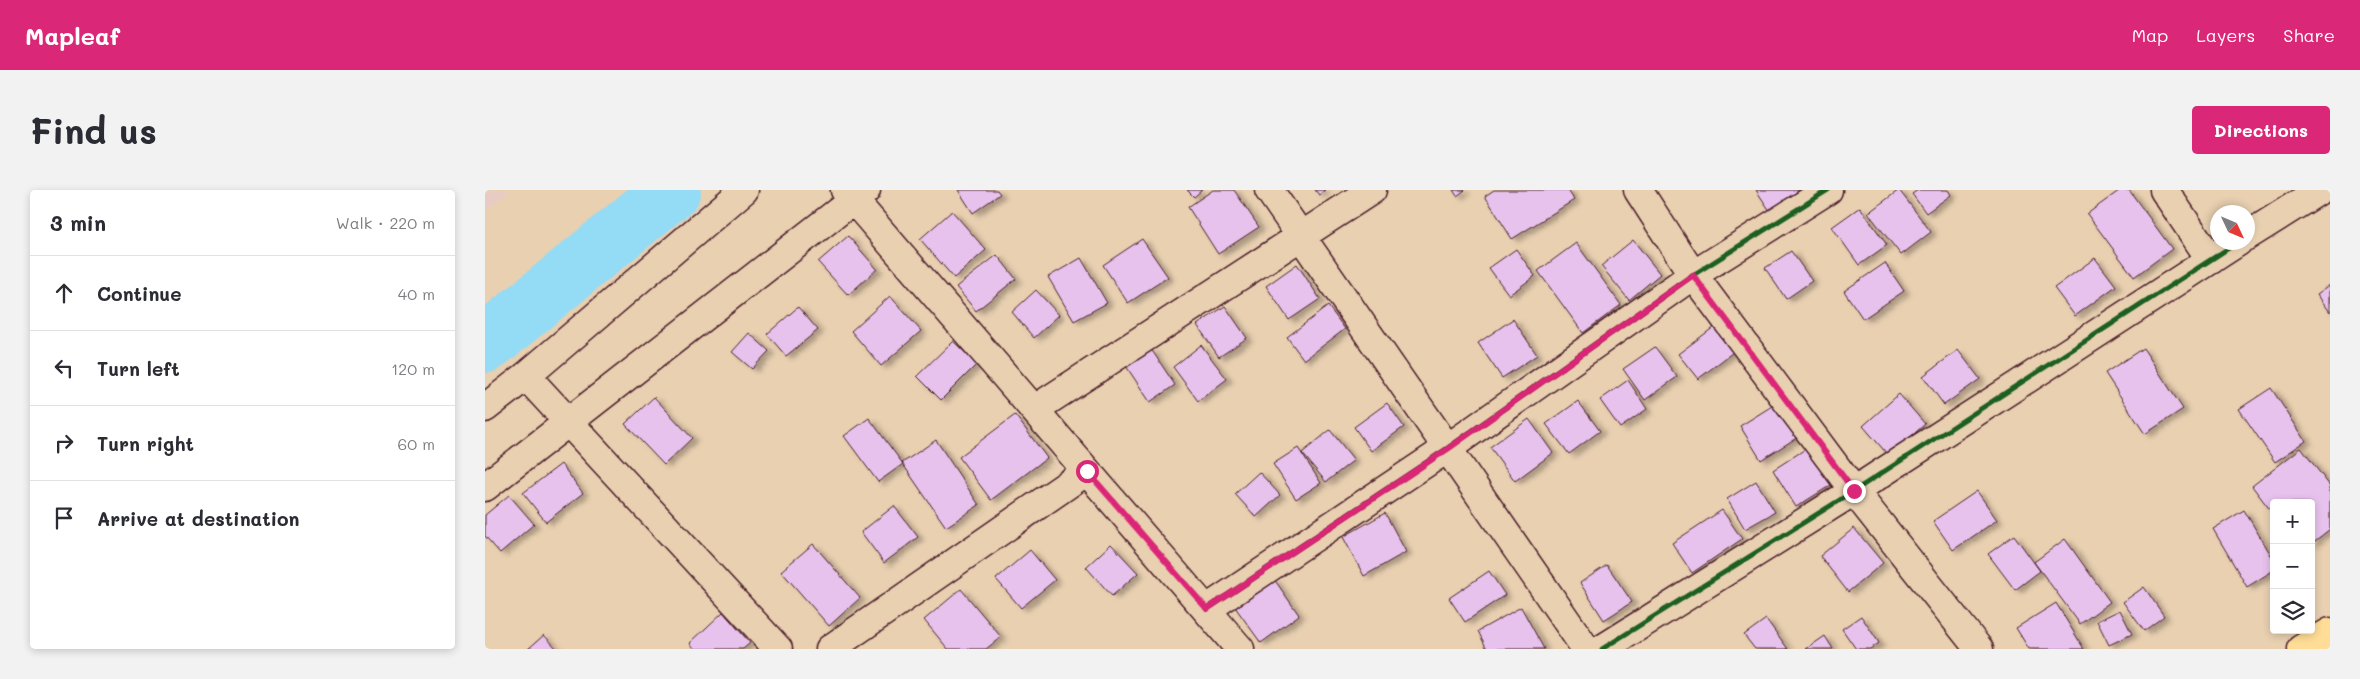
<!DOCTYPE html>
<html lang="en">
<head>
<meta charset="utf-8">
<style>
	:root { --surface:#fff; --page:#f2f2f3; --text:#2b2b33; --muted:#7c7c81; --line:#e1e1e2; --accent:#db2777 }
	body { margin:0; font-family:Mali,sans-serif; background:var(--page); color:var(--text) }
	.controls { position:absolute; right:15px; bottom:15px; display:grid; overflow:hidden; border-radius:5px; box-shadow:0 2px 8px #0003 }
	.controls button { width:45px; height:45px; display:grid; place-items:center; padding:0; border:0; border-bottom:1px solid var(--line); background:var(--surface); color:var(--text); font:25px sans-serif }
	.compass { position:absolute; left:1725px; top:15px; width:45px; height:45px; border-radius:50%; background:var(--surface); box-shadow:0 2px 8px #0003; rotate:134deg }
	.stop { position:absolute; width:15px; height:15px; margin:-11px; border:4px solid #db2777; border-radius:50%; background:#fff }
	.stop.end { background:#db2777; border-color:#fff; box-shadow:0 1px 5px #0008 }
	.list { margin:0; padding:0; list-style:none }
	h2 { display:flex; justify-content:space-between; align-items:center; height:65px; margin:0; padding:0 20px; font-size:21px }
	h2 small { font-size:16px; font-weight:400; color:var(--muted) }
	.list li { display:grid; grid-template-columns:32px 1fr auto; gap:15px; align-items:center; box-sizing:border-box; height:75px; padding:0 20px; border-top:1px solid var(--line) }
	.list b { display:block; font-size:19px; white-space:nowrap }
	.list em { font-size:16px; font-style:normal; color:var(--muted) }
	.icon { flex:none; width:28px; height:28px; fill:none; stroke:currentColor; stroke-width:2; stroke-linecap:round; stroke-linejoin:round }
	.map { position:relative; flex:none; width:1845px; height:459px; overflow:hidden; border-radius:5px }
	header { display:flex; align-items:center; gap:30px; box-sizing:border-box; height:70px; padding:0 25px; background:var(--accent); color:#fff }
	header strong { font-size:24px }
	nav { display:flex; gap:28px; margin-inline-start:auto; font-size:18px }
	.intro { display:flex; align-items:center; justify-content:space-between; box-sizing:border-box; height:120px; padding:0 30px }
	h1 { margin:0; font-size:35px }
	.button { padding:12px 22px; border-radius:5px; background:var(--accent); color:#fff; font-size:18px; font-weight:700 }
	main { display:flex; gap:30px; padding:0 30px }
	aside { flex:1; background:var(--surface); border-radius:5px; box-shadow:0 2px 8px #0003 }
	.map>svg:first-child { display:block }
	.built { fill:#e8ccc3 }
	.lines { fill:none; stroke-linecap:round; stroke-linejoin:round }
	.river { stroke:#94dbf5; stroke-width:58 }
	.building { fill:#e7c2ed; stroke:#4a1f2b; filter:url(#shadow) }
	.street-casing { stroke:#4a1f2b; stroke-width:31 }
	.highway-casing { stroke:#4a1f2b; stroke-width:31 }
	.street { stroke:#e9d0b1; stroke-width:28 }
	.highway { stroke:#ffdd96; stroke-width:28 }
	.cycleway-casing { stroke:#e9d0b1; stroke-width:8 }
	.cycleway { stroke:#1b5e20; stroke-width:5 }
	.route { stroke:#db2777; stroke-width:6 }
</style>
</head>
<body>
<header>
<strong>Mapleaf</strong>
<nav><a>Map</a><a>Layers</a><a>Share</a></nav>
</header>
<div class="intro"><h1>Find us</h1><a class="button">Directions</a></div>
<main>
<aside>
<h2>3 min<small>Walk · 220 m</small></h2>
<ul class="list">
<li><svg class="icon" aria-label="ahead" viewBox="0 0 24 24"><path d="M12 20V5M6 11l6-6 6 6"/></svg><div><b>Continue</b></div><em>40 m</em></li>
<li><svg class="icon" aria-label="left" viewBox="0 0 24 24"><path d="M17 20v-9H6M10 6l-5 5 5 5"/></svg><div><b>Turn left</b></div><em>120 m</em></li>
<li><svg class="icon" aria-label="right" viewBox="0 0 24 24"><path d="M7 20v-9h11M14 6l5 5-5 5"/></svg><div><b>Turn right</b></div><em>60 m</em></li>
<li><svg class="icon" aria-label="arrive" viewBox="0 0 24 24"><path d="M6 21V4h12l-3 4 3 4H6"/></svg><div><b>Arrive at destination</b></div></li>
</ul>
</aside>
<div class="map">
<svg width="1845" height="459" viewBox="0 0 1845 459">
	<defs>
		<filter id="shadow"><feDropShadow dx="5.5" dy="3" stdDeviation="2.5" flood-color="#0004"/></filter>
	</defs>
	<rect width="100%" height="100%" fill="#e9d0b1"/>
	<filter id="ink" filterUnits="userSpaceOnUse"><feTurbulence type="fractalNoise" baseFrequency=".02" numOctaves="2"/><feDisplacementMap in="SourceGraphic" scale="10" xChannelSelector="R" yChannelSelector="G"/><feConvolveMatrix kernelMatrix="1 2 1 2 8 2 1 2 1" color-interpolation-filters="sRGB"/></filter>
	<g filter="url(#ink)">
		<path class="built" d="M 0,0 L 26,0 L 0,21 Z"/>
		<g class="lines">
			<path class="river" d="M 0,154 L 187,0"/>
		</g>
		<path class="building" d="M 473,0 L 512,0 L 515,4 L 488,23 Z
			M 702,0 L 717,0 L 709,7 Z
			M 728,0 L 749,0 L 774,37 L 733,64 L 703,17 Z
			M 830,0 L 840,0 L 834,5 Z
			M 968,0 L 980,0 L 972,6 Z
			M 1009,0 L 1083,0 L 1089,10 L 1027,49 L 1000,6 Z
			M 1271,0 L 1315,0 L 1285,21 Z
			M 1414,0 L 1446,42 L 1416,65 L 1383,23 Z
			M 1433,0 L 1463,0 L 1466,5 L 1441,23 L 1427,4 Z
			M 1635,0 L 1644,0 L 1687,59 L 1649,87 L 1602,24 Z
			M 1375,17 L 1402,55 L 1374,75 L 1347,37 Z
			M 467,21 L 501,60 L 469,88 L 435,49 Z
			M 363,46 L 392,79 L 363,105 L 333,72 Z
			M 657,49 L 683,87 L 643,113 L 618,75 Z
			M 1148,50 L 1175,84 L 1144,110 L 1116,76 Z
			M 1091,53 L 1136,115 L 1098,143 L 1053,81 Z
			M 1031,59 L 1050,86 L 1024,105 L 1004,78 Z
			M 1306,61 L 1327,91 L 1301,109 L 1280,78 Z
			M 512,65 L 531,89 L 491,121 L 471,97 Z
			M 596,68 L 622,113 L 589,131 L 563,87 Z
			M 1610,68 L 1631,96 L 1590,126 L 1569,98 Z
			M 1400,73 L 1419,101 L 1378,129 L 1359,101 Z
			M 812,74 L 835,109 L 804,130 L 781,96 Z
			M 1845,95 L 1845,122 L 1832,104 Z
			M 551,100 L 574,125 L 549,148 L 527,122 Z
			M 405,106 L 436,141 L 396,176 L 366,141 Z
			M 740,116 L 762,148 L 734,167 L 712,135 Z
			M 843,116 L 860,139 L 819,170 L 802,147 Z
			M 313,117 L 333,140 L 301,166 L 282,144 Z
			M 1028,129 L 1052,165 L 1017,188 L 993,153 Z
			M 1233,134 L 1252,159 L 1213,189 L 1193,164 Z
			M 264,143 L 284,161 L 267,179 L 247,162 Z
			M 468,151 L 492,174 L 456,210 L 432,186 Z
			M 716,155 L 742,189 L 713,211 L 688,177 Z
			M 1170,157 L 1192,187 L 1160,210 L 1138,179 Z
			M 1658,158 L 1698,219 L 1660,244 L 1620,183 Z
			M 666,159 L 690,195 L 665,212 L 641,176 Z
			M 1473,160 L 1495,189 L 1459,215 L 1438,186 Z
			M 1143,190 L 1162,219 L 1135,238 L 1115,210 Z
			M 1786,198 L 1821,251 L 1790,272 L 1754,219 Z
			M 1414,204 L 1440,234 L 1404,266 L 1378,236 Z
			M 169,207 L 207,248 L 179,275 L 140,234 Z
			M 1093,211 L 1115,241 L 1084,264 L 1061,234 Z
			M 902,213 L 919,237 L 886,261 L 869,237 Z
			M 1292,213 L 1313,247 L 1276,270 L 1255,236 Z
			M 530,225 L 562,268 L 506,310 L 474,267 Z
			M 384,228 L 418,274 L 393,292 L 359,246 Z
			M 1044,229 L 1068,263 L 1030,291 L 1005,257 Z
			M 845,240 L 869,270 L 841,292 L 817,263 Z
			M 451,250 L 494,315 L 461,337 L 417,273 Z
			M 813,258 L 836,293 L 811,309 L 788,274 Z
			M 1322,258 L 1346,295 L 1311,317 L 1288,280 Z
			M 1816,258 L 1845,296 L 1845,339 L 1826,354 L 1826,313 L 1789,313 L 1789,325 L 1767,296 Z
			M 76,274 L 98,303 L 61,332 L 38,303 Z
			M 774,282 L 795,305 L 771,327 L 750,304 Z
			M 1271,291 L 1290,322 L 1260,339 L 1242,309 Z
			M 1492,301 L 1512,330 L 1468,360 L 1448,331 Z
			M 24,305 L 49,334 L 15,363 L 0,346 L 0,325 Z
			M 409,316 L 433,347 L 399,373 L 376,342 Z
			M 1237,320 L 1257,349 L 1207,383 L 1187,353 Z
			M 1759,320 L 1789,370 L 1789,380 L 1762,397 L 1728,339 Z
			M 900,323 L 921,362 L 879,386 L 858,347 Z
			M 1369,338 L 1398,373 L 1363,402 L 1335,366 Z
			M 1529,345 L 1555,381 L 1530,400 L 1503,364 Z
			M 1580,349 L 1625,412 L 1595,434 L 1549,372 Z
			M 328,354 L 375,408 L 344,436 L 296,381 Z
			M 626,354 L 653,383 L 627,406 L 601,377 Z
			M 545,360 L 570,390 L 536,418 L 511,389 Z
			M 1122,375 L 1147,412 L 1119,430 L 1095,393 Z
			M 1004,381 L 1020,405 L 980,432 L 964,408 Z
			M 789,389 L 814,425 L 776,453 L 750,417 Z
			M 1659,397 L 1679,426 L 1659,441 L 1638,412 Z
			M 476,399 L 516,447 L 501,459 L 463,459 L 439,430 Z
			M 1571,413 L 1599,459 L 1544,459 L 1531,438 Z
			M 1036,417 L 1059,459 L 1002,459 L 993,441 Z
			M 1635,420 L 1647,444 L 1624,455 L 1612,431 Z
			M 238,422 L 265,453 L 258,459 L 210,459 L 205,453 Z
			M 1376,426 L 1394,453 L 1385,459 L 1371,459 L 1357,439 Z
			M 1281,429 L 1303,459 L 1270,459 L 1259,445 Z
			M 59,445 L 72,459 L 43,459 Z
			M 1340,446 L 1348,459 L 1321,459 Z"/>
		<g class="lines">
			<defs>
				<path id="street" d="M 360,0 L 755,459
					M 784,0 L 1101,459
					M 1153,0 L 1208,85 L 1369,301 L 1494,459
					M 1679,0 L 1726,70
					M 1762,46 L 1835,0
					M 41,186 L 293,459
					M 0,218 L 41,186 L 259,0
					M 550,219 L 887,0
					M 0,297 L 381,0
					M 722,419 L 963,258 L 1208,85 L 1343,0
					M 345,459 L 602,281
					M 1117,459 L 1369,301 L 1753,52"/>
				<path id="highway" d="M 1816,459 L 1845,442"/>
			</defs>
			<use href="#street" class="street-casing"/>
			<use href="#highway" class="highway-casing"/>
			<use href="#street" class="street"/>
			<use href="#highway" class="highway"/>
			<defs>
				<path id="cycleway" d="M 722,419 L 963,258 L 1208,85 L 1343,0
					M 1117,459 L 1369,301 L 1753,52"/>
			</defs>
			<use href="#cycleway" class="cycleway-casing"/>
			<use href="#cycleway" class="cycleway"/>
		</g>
	</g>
	<g class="lines" filter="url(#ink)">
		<path class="route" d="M 602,281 L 722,419 L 964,258 L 1208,85 L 1369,301"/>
	</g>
</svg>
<div class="controls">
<button>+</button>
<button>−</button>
<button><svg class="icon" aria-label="layers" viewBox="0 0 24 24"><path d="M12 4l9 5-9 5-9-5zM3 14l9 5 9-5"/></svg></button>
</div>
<svg class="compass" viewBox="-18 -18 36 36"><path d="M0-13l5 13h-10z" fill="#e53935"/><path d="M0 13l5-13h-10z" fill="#7c7c81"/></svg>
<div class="stop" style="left:602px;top:281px"></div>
<div class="stop end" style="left:1369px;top:301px"></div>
</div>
</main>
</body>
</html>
